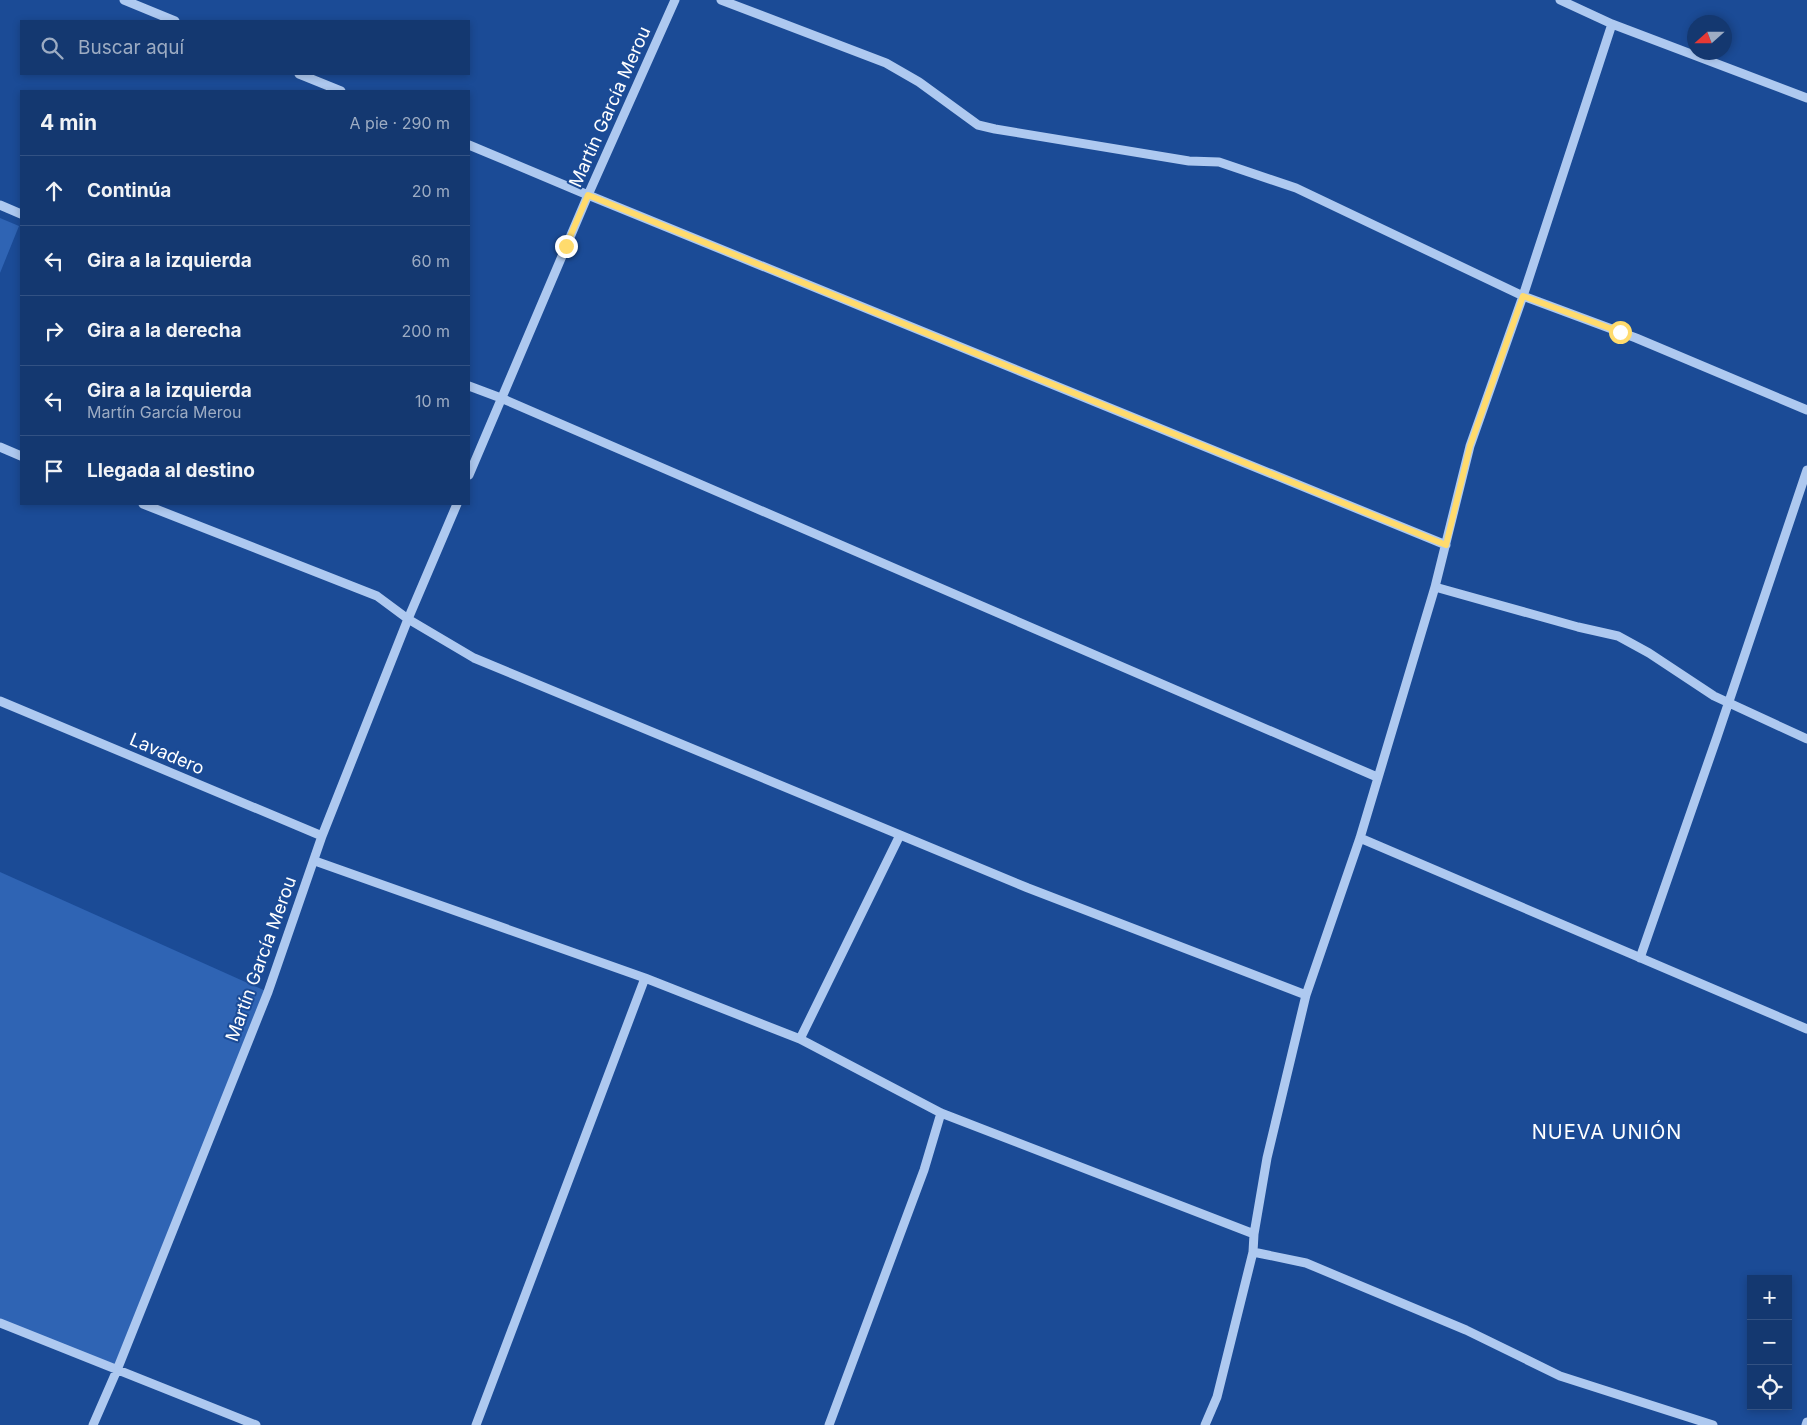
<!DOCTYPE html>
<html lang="es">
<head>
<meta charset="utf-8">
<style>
	:root { --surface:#143870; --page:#214378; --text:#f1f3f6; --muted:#9dacc3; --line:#335283 }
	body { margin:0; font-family:Inter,sans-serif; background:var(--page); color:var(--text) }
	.controls { position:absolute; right:15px; bottom:15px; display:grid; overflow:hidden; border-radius:0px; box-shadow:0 2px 8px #0003 }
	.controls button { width:45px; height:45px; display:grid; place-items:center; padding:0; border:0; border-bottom:1px solid var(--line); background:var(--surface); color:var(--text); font:25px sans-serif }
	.compass { position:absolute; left:1687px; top:15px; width:45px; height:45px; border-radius:50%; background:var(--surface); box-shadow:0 2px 8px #0003; rotate:249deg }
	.stop { position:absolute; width:15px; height:15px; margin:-11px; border:4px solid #ffdb6d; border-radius:50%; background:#fff }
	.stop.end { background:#ffdb6d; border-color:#fff; box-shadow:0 1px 5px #0008 }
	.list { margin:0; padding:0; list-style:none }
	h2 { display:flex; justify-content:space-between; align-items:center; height:65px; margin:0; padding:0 20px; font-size:21px }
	h2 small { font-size:16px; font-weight:400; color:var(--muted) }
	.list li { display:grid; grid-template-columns:32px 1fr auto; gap:15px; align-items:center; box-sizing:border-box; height:70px; padding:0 20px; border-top:1px solid var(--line) }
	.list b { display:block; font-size:19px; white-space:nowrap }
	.list p { margin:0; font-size:16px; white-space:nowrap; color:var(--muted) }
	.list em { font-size:16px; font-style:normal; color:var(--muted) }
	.icon { flex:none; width:28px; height:28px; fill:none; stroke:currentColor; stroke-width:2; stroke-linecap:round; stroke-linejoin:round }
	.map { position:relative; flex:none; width:1807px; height:1425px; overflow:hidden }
	.search { position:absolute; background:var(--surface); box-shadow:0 2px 8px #0003; left:20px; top:20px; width:450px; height:55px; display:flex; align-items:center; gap:12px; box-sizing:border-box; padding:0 18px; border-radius:0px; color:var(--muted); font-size:19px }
	.panel { position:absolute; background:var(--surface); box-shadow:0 2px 8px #0003; left:20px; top:90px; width:450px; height:415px; border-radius:0px }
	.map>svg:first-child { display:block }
	.green { fill:#2f64b4 }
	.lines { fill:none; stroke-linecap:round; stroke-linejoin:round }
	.minor { stroke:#aec9f0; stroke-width:9 }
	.route { stroke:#ffdb6d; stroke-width:6 }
	.labels { text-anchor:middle; stroke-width:4; stroke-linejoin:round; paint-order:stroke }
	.street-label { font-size:18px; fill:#fff; stroke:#1b4b96 }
	.quarter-label { font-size:20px; letter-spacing:1px; fill:#fff; stroke:#1b4b96 }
</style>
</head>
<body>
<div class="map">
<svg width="1807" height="1425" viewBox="0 0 1807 1425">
	<rect width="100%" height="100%" fill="#1b4b96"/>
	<path class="green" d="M 0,218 L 19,226 L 0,273 Z
		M 0,872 L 268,992 L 117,1370 L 0,1320 Z"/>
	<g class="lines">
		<path class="minor" d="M 124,0 L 175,21
			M 721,0 L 886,63 L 919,82 L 978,125 L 995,129 L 1189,161 L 1219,162 L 1296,188 L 1523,296 L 1636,338 L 1807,410
			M 1560,0 L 1612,24 L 1807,98
			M 299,74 L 341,91
			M 469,145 L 588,195 L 1446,545
			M 0,205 L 21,214
			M 469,386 L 501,398 L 1377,777
			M 0,447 L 21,456
			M 469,475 L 588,195 L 675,0
			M 143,504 L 377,596 L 408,619 L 474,658 L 1028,888 L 1306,995
			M 1435,587 L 1578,627 L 1618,636 L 1649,653 L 1714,696 L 1807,739
			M 0,701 L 322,836
			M 1360,838 L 1807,1029
			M 315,861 L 645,978 L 800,1039 L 941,1113 L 1254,1234
			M 1640,958 L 1717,737 L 1807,470
			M 800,1039 L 900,835
			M 1253,1252 L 1306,1263 L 1466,1330 L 1560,1376 L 1713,1425
			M 0,1323 L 256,1425
			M 93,1425 L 117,1370 L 268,992 L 322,836 L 408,619 L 457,504
			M 476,1425 L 645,978
			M 829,1425 L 924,1170 L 941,1113
			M 1205,1425 L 1217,1397 L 1253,1252 L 1254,1234 L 1267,1158 L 1306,995 L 1360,838 L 1435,587 L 1470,446 L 1523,296 L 1612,24
			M 1806,1425 L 1807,1422"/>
	</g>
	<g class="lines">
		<path class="route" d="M 566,246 L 588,195 L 1446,545 L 1470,446 L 1523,296 L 1620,332"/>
	</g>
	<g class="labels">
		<g class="street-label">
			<text transform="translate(610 107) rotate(-66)" y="6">Martín García Merou</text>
			<text transform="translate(167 754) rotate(23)" y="6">Lavadero</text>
			<text transform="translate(261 959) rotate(-70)" y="6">Martín García Merou</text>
		</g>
		<g class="quarter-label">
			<text x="1607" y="1139">NUEVA UNIÓN</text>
		</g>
	</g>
</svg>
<div class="controls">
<button>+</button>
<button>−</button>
<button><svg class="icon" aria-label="locate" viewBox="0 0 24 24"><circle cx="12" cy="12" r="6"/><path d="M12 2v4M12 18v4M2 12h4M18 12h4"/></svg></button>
</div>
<svg class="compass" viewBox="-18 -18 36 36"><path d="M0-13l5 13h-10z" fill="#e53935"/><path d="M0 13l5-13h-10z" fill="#9dacc3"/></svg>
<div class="stop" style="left:1620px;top:332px"></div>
<div class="stop end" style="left:566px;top:246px"></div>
<div class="search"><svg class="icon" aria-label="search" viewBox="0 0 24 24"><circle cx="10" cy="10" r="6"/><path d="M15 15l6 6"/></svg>Buscar aquí</div>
<section class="panel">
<h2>4 min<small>A pie · 290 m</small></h2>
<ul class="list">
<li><svg class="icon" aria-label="ahead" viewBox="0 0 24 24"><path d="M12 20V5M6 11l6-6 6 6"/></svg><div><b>Continúa</b></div><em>20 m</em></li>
<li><svg class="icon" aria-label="left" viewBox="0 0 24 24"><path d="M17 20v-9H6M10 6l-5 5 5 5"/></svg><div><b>Gira a la izquierda</b></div><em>60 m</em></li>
<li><svg class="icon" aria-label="right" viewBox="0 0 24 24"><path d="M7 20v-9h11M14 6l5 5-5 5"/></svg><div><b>Gira a la derecha</b></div><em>200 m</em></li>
<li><svg class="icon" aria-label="left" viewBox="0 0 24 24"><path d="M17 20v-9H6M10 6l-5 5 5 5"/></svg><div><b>Gira a la izquierda</b><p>Martín García Merou</p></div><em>10 m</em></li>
<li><svg class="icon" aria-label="arrive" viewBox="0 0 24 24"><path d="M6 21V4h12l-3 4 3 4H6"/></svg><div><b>Llegada al destino</b></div></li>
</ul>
</section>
</div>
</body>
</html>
